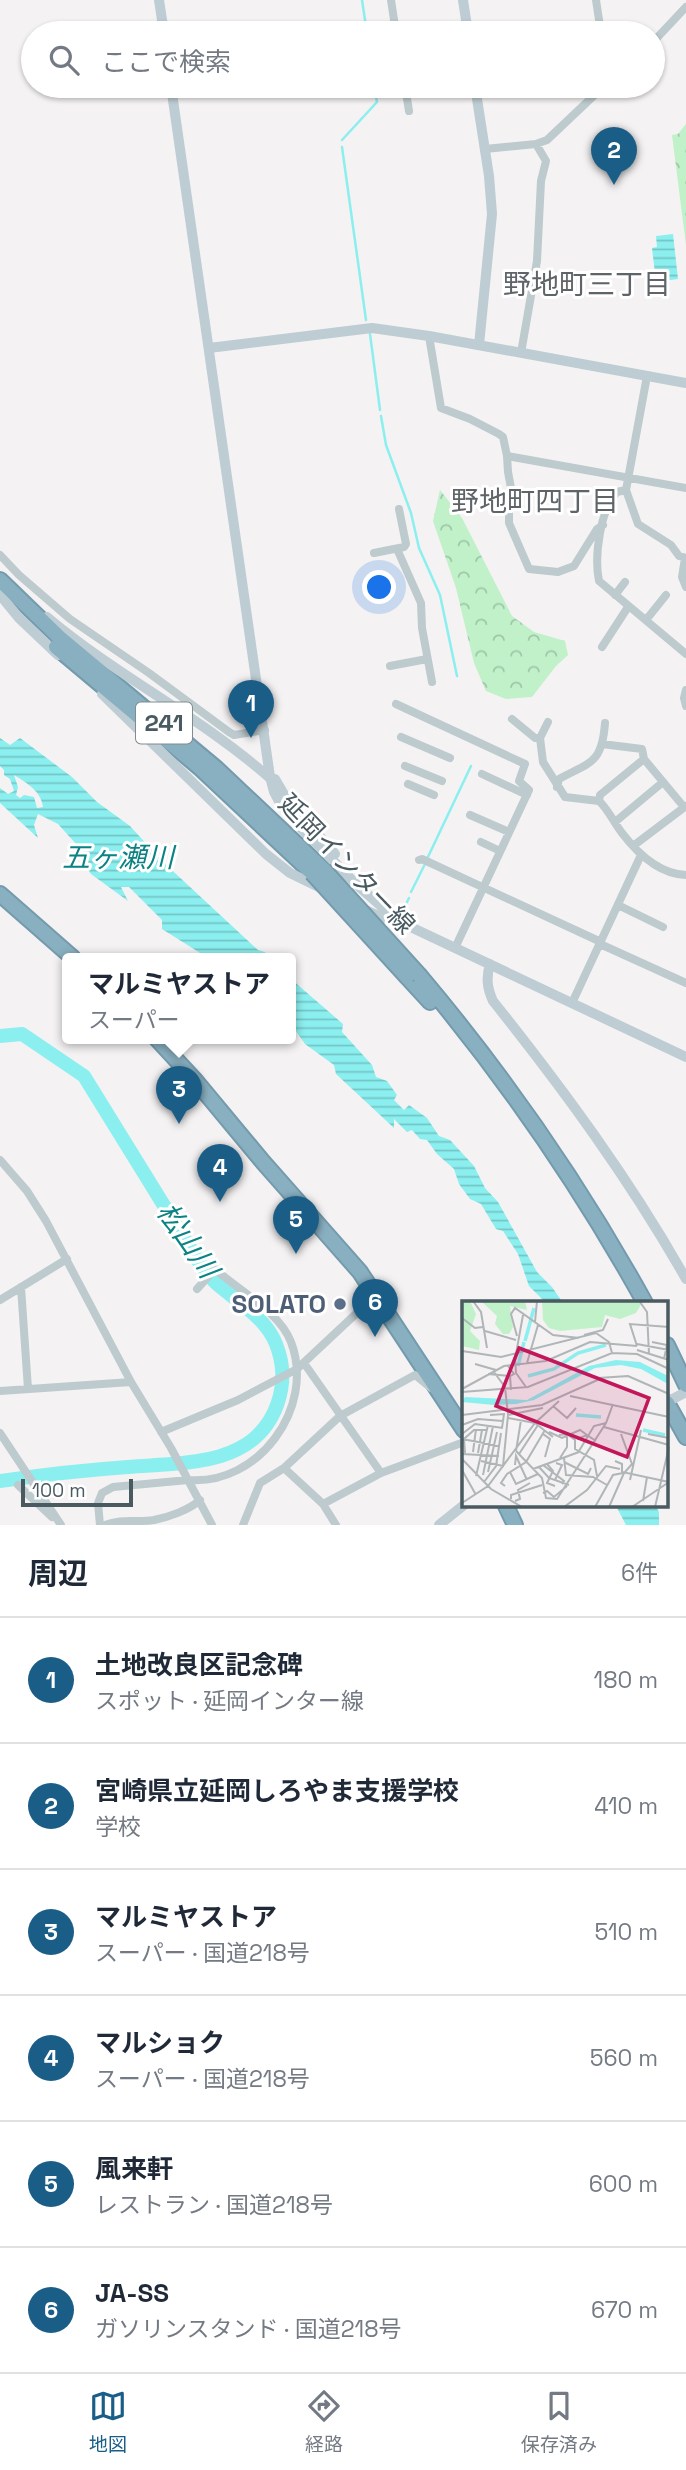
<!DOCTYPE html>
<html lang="ja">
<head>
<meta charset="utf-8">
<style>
	:root { --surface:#fff; --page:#f6f6f7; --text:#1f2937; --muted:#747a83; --line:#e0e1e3; --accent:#1a5e88 }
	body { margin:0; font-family:"Space Grotesk","Noto Sans JP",sans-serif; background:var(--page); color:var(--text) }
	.scale { position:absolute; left:21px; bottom:18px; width:112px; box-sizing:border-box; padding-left:7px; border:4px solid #495a60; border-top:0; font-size:19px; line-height:24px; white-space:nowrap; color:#495a60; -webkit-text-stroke:5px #fff; paint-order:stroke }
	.you { position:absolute; left:380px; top:588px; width:24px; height:24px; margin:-18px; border:5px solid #fff; border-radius:50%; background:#1a73e8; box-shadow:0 0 0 10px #1a73e833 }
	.badge { display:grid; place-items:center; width:46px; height:46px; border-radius:50%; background:var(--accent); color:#fff; font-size:23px; font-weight:700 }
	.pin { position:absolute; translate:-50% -58px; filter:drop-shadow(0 2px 4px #0008) }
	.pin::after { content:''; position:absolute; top:37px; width:24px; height:21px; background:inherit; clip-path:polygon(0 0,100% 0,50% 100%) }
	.popup { position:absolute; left:62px; top:953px; width:234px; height:91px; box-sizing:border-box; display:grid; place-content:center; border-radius:7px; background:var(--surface); filter:drop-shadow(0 2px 5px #0005); font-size:23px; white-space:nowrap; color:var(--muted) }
	.popup b { font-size:26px; color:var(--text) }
	.popup::after { content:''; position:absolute; left:50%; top:100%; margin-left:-14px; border:14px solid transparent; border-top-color:var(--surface) }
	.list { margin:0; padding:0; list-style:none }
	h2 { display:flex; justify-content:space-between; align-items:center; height:91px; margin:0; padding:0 28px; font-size:30px }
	h2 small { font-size:23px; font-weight:400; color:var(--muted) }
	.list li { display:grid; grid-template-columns:46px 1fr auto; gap:21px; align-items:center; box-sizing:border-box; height:126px; padding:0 28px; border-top:2px solid var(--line) }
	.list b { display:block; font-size:26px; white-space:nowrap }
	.list p { margin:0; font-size:23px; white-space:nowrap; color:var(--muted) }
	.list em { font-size:23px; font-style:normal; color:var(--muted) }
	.icon { flex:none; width:38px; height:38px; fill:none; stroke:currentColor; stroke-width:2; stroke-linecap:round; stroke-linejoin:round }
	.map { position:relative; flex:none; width:686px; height:1525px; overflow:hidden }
	.search { position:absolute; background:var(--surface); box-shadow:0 2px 5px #0004; left:21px; right:21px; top:21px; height:77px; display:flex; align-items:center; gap:18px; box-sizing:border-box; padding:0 24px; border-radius:38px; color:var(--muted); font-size:26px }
	.sheet { height:847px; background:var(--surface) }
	nav { display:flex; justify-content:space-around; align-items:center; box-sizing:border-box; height:98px; border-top:2px solid var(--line); background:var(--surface); font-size:19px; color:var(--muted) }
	nav a { display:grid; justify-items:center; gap:4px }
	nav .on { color:var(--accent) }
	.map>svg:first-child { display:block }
	.forest { fill:url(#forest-crowns) }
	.water { fill:url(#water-rules); fill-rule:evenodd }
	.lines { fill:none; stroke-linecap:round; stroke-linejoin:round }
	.stream { stroke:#8cefef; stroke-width:2.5 }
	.river { stroke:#8cefef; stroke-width:14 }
	.highway-casing { stroke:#749bad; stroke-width:18 }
	.street { stroke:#bdcace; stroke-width:8 }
	.secondary { stroke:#bdcdd3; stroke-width:10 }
	.highway { stroke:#89b0c1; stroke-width:14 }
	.highway-bridge-casing { stroke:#749bad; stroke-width:18; stroke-linecap:butt }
	.highway-bridge { stroke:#89b0c1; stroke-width:14 }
	.service-dot { fill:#5c6f8a; stroke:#fff; stroke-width:2.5 }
	.labels { text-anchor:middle; stroke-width:6; stroke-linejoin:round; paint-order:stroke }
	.shield { fill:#fff; stroke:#808c90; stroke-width:2 }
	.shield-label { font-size:24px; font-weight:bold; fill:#495a60 }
	.street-label { font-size:26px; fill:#495a60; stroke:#fff }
	.service-label { font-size:26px; font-weight:bold; fill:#4e5e75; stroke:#fff; text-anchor:end }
	.neighbourhood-label { font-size:28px; fill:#5e6467; stroke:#fff }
	.water-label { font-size:28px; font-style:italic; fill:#0b8283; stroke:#fff }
	.inset-river { fill:none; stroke:#8cefef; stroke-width:3.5 }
	.inset-road { fill:none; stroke:#b0b5b8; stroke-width:2 }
	.view { fill:#c2185b; fill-opacity:0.15; stroke:#c2185b; stroke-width:3.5 }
	.inset-edge { fill:none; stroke:#495a60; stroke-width:3.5 }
</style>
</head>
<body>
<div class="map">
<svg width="686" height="1525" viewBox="0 0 686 1525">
	<defs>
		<pattern id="forest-crowns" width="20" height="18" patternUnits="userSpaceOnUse" patternTransform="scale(1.75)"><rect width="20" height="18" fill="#c0f1c9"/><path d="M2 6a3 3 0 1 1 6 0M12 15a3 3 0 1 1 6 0" fill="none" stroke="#9ec6a7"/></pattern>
		<pattern id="water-rules" width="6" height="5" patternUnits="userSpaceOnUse" patternTransform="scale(1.75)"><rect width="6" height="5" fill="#8cefef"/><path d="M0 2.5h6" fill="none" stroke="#74c5c5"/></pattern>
	</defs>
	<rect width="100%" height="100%" fill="#f4f2f2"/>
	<path class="forest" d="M 686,124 L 686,245 L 672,135 L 678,134 Z
		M 440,490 L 462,518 L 512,616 L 534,632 L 565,641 L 568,655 L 556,666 L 532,697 L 506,699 L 486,691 L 474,663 L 456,588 L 433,521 Z"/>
	<path class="water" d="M 673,234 L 678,279 L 656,282 L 652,248 L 657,247 L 656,236 Z
		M 0,738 L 10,745 L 20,738 L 72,777 L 97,802 L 130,826 L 162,861 L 258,950 L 265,952 L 268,958 L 208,958 L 162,929 L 162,920 L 129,887 L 121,887 L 128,901 L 91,874 L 85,865 L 86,855 L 58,824 L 38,814 L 34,825 L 38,838 L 0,803 L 0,788 L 8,794 L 14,791 L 10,779 L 4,775 L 4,770 L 0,766 ZM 14,775 C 27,783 41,791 43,807 L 37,808 L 34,797 L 24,795 L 20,798 L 16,795 L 18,787 Z
		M 291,979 L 343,1024 L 342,1032 L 372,1065 L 376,1077 L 387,1081 L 397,1095 L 394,1100 L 404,1110 L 409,1105 L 427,1118 L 439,1136 L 450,1140 L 474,1166 L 485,1188 L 498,1202 L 537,1272 L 552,1287 L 563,1303 L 546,1303 L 529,1286 L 518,1254 L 503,1231 L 496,1229 L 481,1204 L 470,1199 L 459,1184 L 454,1169 L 437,1154 L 427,1140 L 420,1139 L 412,1130 L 407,1132 L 394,1119 L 394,1128 L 336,1074 L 334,1065 L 305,1044 L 291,1024 Z
		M 616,1506 L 656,1506 L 659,1512 L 659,1525 L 626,1525 Z"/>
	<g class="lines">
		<path class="stream" d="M 362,0 L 367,33
			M 342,140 L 377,102 L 374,86
			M 342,147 L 366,320
			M 370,334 L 380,410
			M 381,416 L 386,445 L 411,513 L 419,548 L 440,595 L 457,676
			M 427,859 L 471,766
			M 411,892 L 425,864
			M 403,910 L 409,898"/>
		<path class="river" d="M 0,1036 L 22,1034 L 84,1076 L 197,1259 C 203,1267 209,1277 217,1284 C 238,1302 266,1318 276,1344 C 292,1384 276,1430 238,1449 C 208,1465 161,1464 128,1467 C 85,1470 42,1475 0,1481"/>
		<defs>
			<path id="highway" d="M 0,580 L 59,637 L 217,769 L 324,870
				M 56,647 L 199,767 L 312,873
				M 0,894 L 73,958
				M 420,976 C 505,1077 581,1187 645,1303
				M 407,977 L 430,1002
				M 156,1038 L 194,1079 L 263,1162 L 360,1272 L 464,1430
				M 667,1345 L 686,1385
				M 667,1403 L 686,1437
				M 506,1506 L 515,1525"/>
		</defs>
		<use href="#highway" class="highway-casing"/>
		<path class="street" d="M 391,0 L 396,33
			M 596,0 L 601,33
			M 653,42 L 686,7
			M 405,86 L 409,111
			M 485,149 L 536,144 L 547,140 L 604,86
			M 429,336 L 441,408 L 470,419 L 499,434 L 503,437 L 507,456 L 686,488
			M 521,353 L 537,261 L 541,181 L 546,161 L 536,144
			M 647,376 L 626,490 L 638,524 L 671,545 L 679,556 L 686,558
			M 507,456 L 508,472 L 514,504 L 509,510 L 509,523 L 529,569 L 558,572 L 574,566 L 597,529 L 603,525
			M 626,490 L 617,492 C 600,510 594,557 599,581 L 686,654
			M 397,549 L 421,603 L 422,628 L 432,682
			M 374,553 L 404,547 L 406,544 L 399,509
			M 0,555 L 19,575 L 70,619 L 149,673 L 229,732 L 234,735 L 265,730
			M 685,558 L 682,577 L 686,587
			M 615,595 L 625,582
			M 646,620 L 666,595
			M 602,647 L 628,607
			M 390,666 L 427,659
			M 686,690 L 684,698 L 686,706
			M 396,704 L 525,764 L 519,781 L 529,790 L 455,948
			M 512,719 L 535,738 L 540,738 L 548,722
			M 401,737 L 450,758
			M 540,738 L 543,762 L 565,797 L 599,801 C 608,809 614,823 622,833 C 638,854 659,874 686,875
			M 602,744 L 642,749 L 644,759 L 684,807
			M 405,766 L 442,781
			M 482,774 L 527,795
			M 408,784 L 434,795
			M 557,787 L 559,779 C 590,762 602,764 605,723
			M 599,801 L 600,795 L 644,759
			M 470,815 L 509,832
			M 615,822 L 663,782
			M 481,842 L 500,851
			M 633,846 L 686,806
			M 419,860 L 422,859 L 601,942
			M 618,905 L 663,927
			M 600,944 L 686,983
			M 572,1003 L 641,855
			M 0,1160 L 27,1191 L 46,1221 L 131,1382 L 171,1448 L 212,1525
			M 21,1287 L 28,1389
			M 0,1300 L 67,1259
			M 304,1363 L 381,1473
			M 0,1391 L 131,1382
			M 161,1432 L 238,1400 L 297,1369 L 376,1295
			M 0,1433 L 61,1525
			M 284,1468 L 340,1416 L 415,1375 L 431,1388
			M 18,1485 L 52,1517
			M 323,1504 L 381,1473 L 464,1442
			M 100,1525 L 98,1503 L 102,1493 L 113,1487 L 188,1480 C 258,1486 316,1408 291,1342 C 280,1312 238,1290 215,1269 L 197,1289
			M 105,1525 C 122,1518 137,1523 154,1520 C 169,1517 189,1510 200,1500
			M 243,1525 L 260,1483 L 284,1468 L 323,1504 L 336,1525"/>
		<path class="secondary" d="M 159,0 L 164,33
			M 463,0 L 468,33
			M 171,86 L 270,777 L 274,792 L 281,805 L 297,824 L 357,885 L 398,921 L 686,1057
			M 475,86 L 489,176 L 492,214 L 479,345
			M 209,348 L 372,328 L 429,336 L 686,383
			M 0,595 L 19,618 L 58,655
			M 47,617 C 118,677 203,718 272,780
			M 102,694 L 266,854 L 290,873 L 325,890
			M 275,779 L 285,796 L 335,854
			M 361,908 L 381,917 L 395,921
			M 490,964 C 486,978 487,988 493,1001 C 564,1090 630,1180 686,1279
			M 667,1402 L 686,1392
			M 439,1525 L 464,1505"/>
		<use href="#highway" class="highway"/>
		<defs>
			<path id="highway-bridge" d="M 324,870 L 420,976
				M 312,873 L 407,977"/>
		</defs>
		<use href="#highway-bridge" class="highway-bridge-casing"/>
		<use href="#highway-bridge" class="highway-bridge"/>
	</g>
	<circle class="service-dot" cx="340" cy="1304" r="7"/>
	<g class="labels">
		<rect class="shield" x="136" y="702.5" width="56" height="41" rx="5"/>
		<g class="shield-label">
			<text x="164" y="731">241</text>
		</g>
		<g class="street-label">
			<text transform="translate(347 864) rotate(46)" y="9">延岡インター線</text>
		</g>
		<g class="service-label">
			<text x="326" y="1313">SOLATO</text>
		</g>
		<g class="neighbourhood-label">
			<text x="587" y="294">野地町三丁目</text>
			<text x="535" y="511">野地町四丁目</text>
		</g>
		<g class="water-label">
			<text x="118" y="867">五ヶ瀬川</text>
			<text transform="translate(188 1240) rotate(55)" y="10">松山川</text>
		</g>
	</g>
	<g transform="translate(462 1301)">
		<rect width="206" height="206" fill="#f4f2f2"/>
		<path d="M 0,0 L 8,0 L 14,13 L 8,30 L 18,40 L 17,49 L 0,45 ZM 19,0 L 63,0 L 65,9 L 48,5 L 51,26 L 47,33 L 41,33 L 33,23 L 35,15 ZM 80,0 L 181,0 L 174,12 L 158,18 L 143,14 L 140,26 L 98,30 L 87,27 L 81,19 Z" fill="#c0f1c9"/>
		<path d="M 154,59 L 178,61 L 206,75 L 206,83 L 179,68 L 159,64 L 133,67 L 72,99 L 54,103 L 32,104 L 0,101 L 3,96 L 65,99 L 127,65 Z" fill="#8cefef"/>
		<path class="inset-river" d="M 63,40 L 72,7M 56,65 L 62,41M 66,75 L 92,68 L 116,52 L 144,44M 114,114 L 139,116M 181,129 L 203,134"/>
		<path class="inset-road" d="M 11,0 L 19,11 L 25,47M 178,1 L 185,11 L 187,53M 0,17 L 13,27 L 21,26M 73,21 L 75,0M 23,30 L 54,39M 122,34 L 141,29 L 146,18M 55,35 L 49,13 L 53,7 L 91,34 L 117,37M 190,41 L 205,44 L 202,58M 175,43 L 207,49M 175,45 L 168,23 L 207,26M 175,49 L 207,59M 0,50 L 39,56 L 134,32 L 147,41 L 150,52M 53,55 L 54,72 L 64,86M 65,62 L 76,24M 13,63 L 34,69M 52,64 L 61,14M 46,65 L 52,73 L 48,75 L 49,89M 26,73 L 48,75M 136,77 L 166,75 L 207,93M 0,88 L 42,65 L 84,60 L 128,41 L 175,45M 0,91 L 66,86 L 150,52 L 175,53 L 207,68M 108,95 L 207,116M 91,105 L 105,117 L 114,107M 0,114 L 80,104 L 140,77M 28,114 L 42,113 L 40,127M 46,114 L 81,107M 46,117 L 73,122 L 91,136M 0,124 L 16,118 L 41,120M 142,126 L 207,144M 87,131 L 100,137 L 118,129 L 125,134M 0,133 L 13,123 L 41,127M 81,133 L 88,138 L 83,156M 159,133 L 170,163 L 163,171M 186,133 L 207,137M 97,134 L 105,133 L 113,139 L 113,148 L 132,159 L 135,175M 0,138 L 38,145M 115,138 L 125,134 L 134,140M 54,150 L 80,177 L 84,197 L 95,198 L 144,122 L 151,103M 54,150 L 59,119M 117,150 L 132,125 L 144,122M 11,151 L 14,128M 3,152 L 2,138 L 12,129 L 25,129M 16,152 L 20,129M 0,153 L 37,155M 57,153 L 76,124M 98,157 L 105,146 L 105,136M 102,157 L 104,174 L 131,176 L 145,184M 0,158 L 29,188 L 60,206M 19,160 L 41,165 L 46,114 L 43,86 L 32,71M 153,160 L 160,163 L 160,171 L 207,181M 102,161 L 126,173 L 129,167M 85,163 L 91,170 L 85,182 L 93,185M 53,164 L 54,155 L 65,179M 81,164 L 102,180 L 100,183M 77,166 L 87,177 L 107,184M 71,168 L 117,151M 0,169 L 14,194M 26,171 L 35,131M 48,171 L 54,183 L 76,173M 21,174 L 31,125M 14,175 L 26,124M 93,179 L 100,164 L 94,162M 168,179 L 179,129M 22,181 L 34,165 L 39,132M 43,185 L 39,182 L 45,173 L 64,161 L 83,129M 81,192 L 85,190 L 92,196 L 105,185M 49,198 L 49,194 L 80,184M 53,200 L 58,198 L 56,189 L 68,182M 181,200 L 185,176M 0,202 L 26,185 L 73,122 L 97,100M 102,206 L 125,189 L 144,165 L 158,168M 133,206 L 151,174 L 161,172M 147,206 L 162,172M 170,206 L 207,181M 193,206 L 207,146"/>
		<path class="view" d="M 57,47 L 187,97 L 165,156 L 34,105 Z"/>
		<rect width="206" height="206" class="inset-edge"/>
	</g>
</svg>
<div class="scale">100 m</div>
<div class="you"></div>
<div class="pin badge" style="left:251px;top:738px">1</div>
<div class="pin badge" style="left:614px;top:185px">2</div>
<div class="pin badge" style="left:179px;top:1124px">3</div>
<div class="popup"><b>マルミヤストア</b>スーパー</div>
<div class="pin badge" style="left:220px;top:1202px">4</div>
<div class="pin badge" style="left:296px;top:1254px">5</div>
<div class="pin badge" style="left:375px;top:1337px">6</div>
<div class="search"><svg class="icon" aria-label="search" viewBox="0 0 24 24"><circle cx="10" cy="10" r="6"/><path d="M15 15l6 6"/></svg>ここで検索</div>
</div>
<section class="sheet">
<h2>周辺<small>6件</small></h2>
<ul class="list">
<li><span class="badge">1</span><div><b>土地改良区記念碑</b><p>スポット · 延岡インター線</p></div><em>180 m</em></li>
<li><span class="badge">2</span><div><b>宮崎県立延岡しろやま支援学校</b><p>学校</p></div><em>410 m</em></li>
<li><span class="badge">3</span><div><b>マルミヤストア</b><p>スーパー · 国道218号</p></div><em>510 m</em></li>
<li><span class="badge">4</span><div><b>マルショク</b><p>スーパー · 国道218号</p></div><em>560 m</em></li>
<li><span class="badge">5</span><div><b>風来軒</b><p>レストラン · 国道218号</p></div><em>600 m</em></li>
<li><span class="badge">6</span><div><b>JA-SS</b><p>ガソリンスタンド · 国道218号</p></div><em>670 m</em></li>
</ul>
</section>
<nav>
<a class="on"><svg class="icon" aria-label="map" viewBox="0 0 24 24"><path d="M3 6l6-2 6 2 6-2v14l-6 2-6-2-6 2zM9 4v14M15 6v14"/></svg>地図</a>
<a><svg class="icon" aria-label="directions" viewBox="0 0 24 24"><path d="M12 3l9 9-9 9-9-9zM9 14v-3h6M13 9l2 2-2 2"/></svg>経路</a>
<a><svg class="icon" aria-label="saved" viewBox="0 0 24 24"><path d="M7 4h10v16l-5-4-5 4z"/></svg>保存済み</a>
</nav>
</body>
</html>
